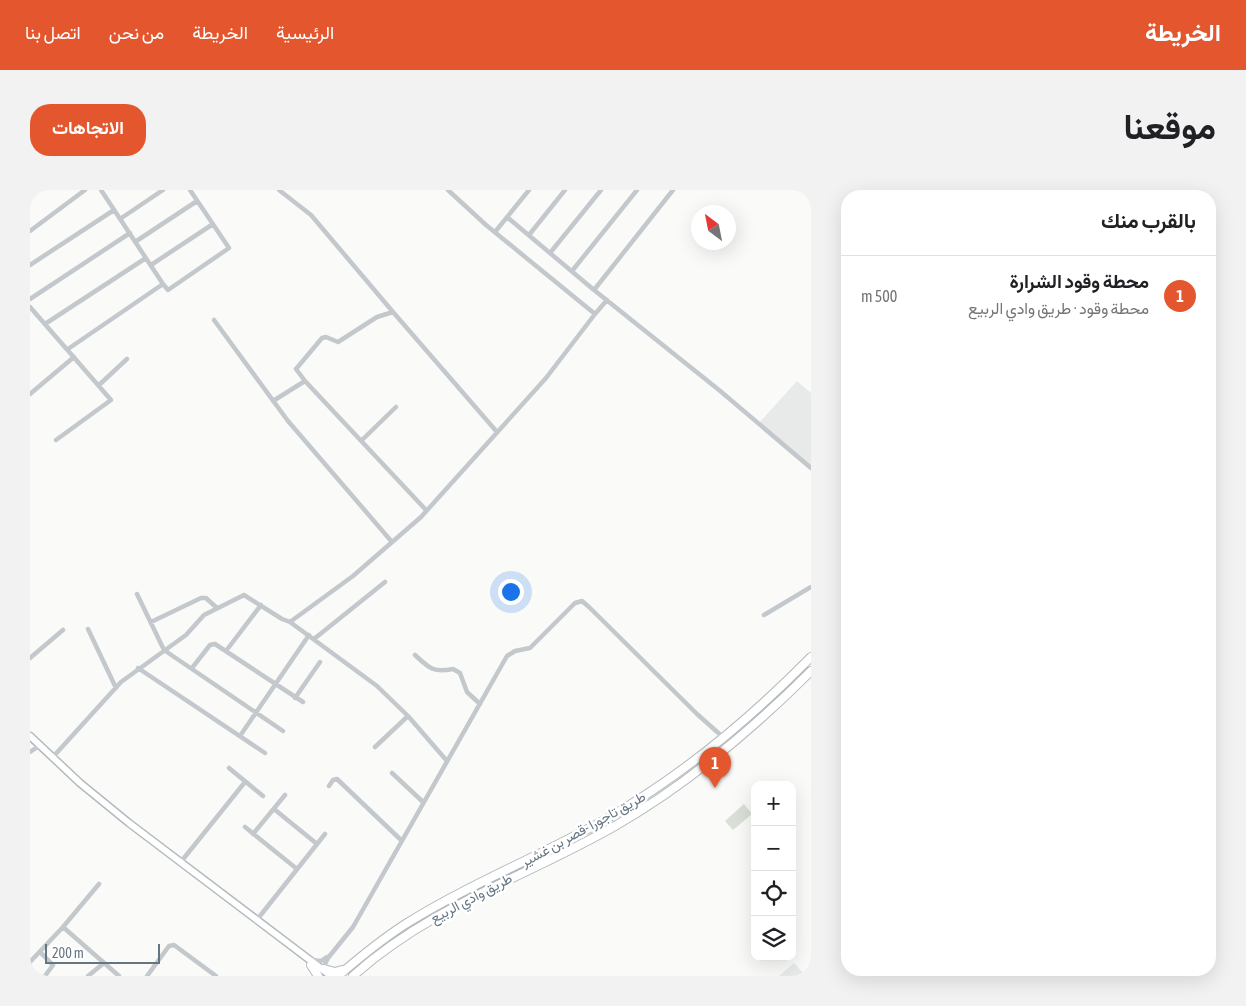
<!DOCTYPE html>
<html lang="ar">
<head>
<meta charset="utf-8">
<style>
	:root { --surface:#fff; --page:#f2f2f2; --text:#202124; --muted:#757577; --line:#e0e0e0; --accent:#e4572e }
	body { margin:0; font-family:"Asap Condensed",Vazirmatn,sans-serif; background:var(--page); color:var(--text); direction:rtl }
	.controls { position:absolute; right:15px; bottom:15px; display:grid; overflow:hidden; border-radius:10px; box-shadow:0 5px 20px #0002 }
	.controls button { width:45px; height:45px; display:grid; place-items:center; padding:0; border:0; border-bottom:1px solid var(--line); background:var(--surface); color:var(--text); font:25px sans-serif }
	.compass { position:absolute; left:661px; top:15px; width:45px; height:45px; border-radius:50%; background:var(--surface); box-shadow:0 5px 20px #0002; rotate:328deg }
	.scale { position:absolute; left:15px; bottom:12px; width:115px; box-sizing:border-box; padding-left:5px; border:2px solid #657683; border-top:0; font-size:14px; line-height:18px; white-space:nowrap; color:#657683; -webkit-text-stroke:4px #fff; paint-order:stroke }
	.you { position:absolute; left:480px; top:401px; width:18px; height:18px; margin:-12px; border:4px solid #fff; border-radius:50%; background:#1a73e8; box-shadow:0 0 0 8px #1a73e833 }
	.badge { display:grid; place-items:center; width:32px; height:32px; border-radius:50%; background:var(--accent); color:#fff; font-size:16px; font-weight:700 }
	.pin { position:absolute; translate:-50% -41px; filter:drop-shadow(0 1px 2px #0008) }
	.pin::after { content:''; position:absolute; top:26px; width:18px; height:15px; background:inherit; clip-path:polygon(0 0,100% 0,50% 100%) }
	.list { margin:0; padding:0; list-style:none }
	h2 { display:flex; justify-content:space-between; align-items:center; height:65px; margin:0; padding:0 20px; font-size:21px }
	h2 small { font-size:16px; font-weight:400; color:var(--muted) }
	.list li { display:grid; grid-template-columns:32px 1fr auto; gap:15px; align-items:center; box-sizing:border-box; height:80px; padding:0 20px; border-top:1px solid var(--line) }
	.list b { display:block; font-size:19px; white-space:nowrap }
	.list p { margin:0; font-size:16px; white-space:nowrap; color:var(--muted) }
	.list em { font-size:16px; font-style:normal; color:var(--muted) }
	.icon { flex:none; width:28px; height:28px; fill:none; stroke:currentColor; stroke-width:2; stroke-linecap:round; stroke-linejoin:round }
	.map { position:relative; flex:none; width:781px; height:786px; overflow:hidden; direction:ltr; border-radius:20px }
	header { display:flex; align-items:center; gap:30px; box-sizing:border-box; height:70px; padding:0 25px; background:var(--accent); color:#fff }
	header strong { font-size:24px }
	nav { display:flex; gap:28px; margin-inline-start:auto; font-size:18px }
	.intro { display:flex; align-items:center; justify-content:space-between; box-sizing:border-box; height:120px; padding:0 30px }
	h1 { margin:0; font-size:35px }
	.button { padding:12px 22px; border-radius:20px; background:var(--accent); color:#fff; font-size:18px; font-weight:700 }
	main { display:flex; gap:30px; padding:0 30px }
	aside { flex:1; background:var(--surface); border-radius:20px; box-shadow:0 5px 20px #0002 }
	.map>svg:first-child { display:block }
	.built { fill:#e8e9e9 }
	.green { fill:#dadfd7 }
	.lines { fill:none; stroke-linecap:round; stroke-linejoin:round }
	.secondary-casing { stroke:#b3babf; stroke-width:9 }
	.highway-casing { stroke:#b4b9bd; stroke-width:10 }
	.street { stroke:#c3c8cc; stroke-width:4.5 }
	.secondary { stroke:#fff; stroke-width:6 }
	.highway { stroke:#fff; stroke-width:8 }
	.labels { text-anchor:middle; stroke-width:5; stroke-linejoin:round; paint-order:stroke }
	.street-label { font-size:14px; fill:#657683; stroke:#fff }
</style>
</head>
<body>
<header>
<strong>الخريطة</strong>
<nav><a>الرئيسية</a><a>الخريطة</a><a>من نحن</a><a>اتصل بنا</a></nav>
</header>
<div class="intro"><h1>موقعنا</h1><a class="button">الاتجاهات</a></div>
<main>
<aside>
<h2>بالقرب منك<small></small></h2>
<ul class="list">
<li><span class="badge">1</span><div><b>محطة وقود الشرارة</b><p>محطة وقود · طريق وادي الربيع</p></div><em>500 m</em></li>
</ul>
</aside>
<div class="map">
<svg width="781" height="786" viewBox="0 0 781 786">
	<rect width="100%" height="100%" fill="#fafaf8"/>
	<path class="built" d="M 767,191 L 781,203 L 781,275 L 729,233 Z
		M 764,773 L 776,786 L 749,786 Z"/>
	<path class="green" d="M 714,614 L 722,624 L 703,640 L 695,631 Z"/>
	<g class="lines">
		<defs>
			<path id="secondary" d="M 0,546 L 50,593 L 99,633 L 301,786"/>
			<path id="highway" d="M 281,775 L 288,786
				M 294,779 L 305,782 L 312,780
				M 308,786 C 329,768 351,750 374,735 C 439,694 511,666 578,628 C 653,585 720,529 781,467
				M 323,786 C 401,716 496,687 585,636 C 658,594 722,540 781,481"/>
		</defs>
		<use href="#secondary" class="secondary-casing"/>
		<use href="#highway" class="highway-casing"/>
		<path class="street" d="M 249,0 L 281,25 L 363,122 L 347,127 L 308,152 L 296,147 L 292,148 L 266,179 L 275,191
			M 477,27 L 564,100 L 689,200 L 781,278
			M 90,29 L 133,0
			M 0,41 L 55,0
			M 465,42 L 499,0
			M 499,45 L 535,0
			M 105,52 L 167,11
			M 520,63 L 571,0
			M 0,75 L 84,20
			M 121,75 L 183,34
			M 542,81 L 607,0
			M 133,94 L 138,100 L 199,58 L 160,0
			M 564,100 L 643,0
			M 0,109 L 100,43
			M 0,117 L 81,210 L 26,250
			M 363,122 L 467,242
			M 565,124 L 577,110
			M 184,130 L 258,231 L 362,352
			M 15,134 L 116,68
			M 38,159 L 133,94 L 71,0
			M 69,195 L 97,169
			M 0,204 L 44,167
			M 243,211 L 275,191 L 396,320
			M 332,250 L 366,217
			M 107,404 L 134,460 L 253,541
			M 734,425 L 781,397
			M 121,432 L 171,408 L 176,408 L 187,418
			M 260,432 L 323,386 L 391,327 L 516,188 L 565,124 L 456,35 L 418,0
			M 58,439 L 86,498
			M 284,449 L 355,392
			M 196,461 L 231,415
			M 385,465 C 399,478 403,483 423,479 L 430,483 L 437,502 L 450,514
			M 0,468 L 33,440
			M 108,478 L 235,563
			M 162,478 L 180,455 L 185,454 L 273,512
			M 265,508 L 290,472
			M 210,546 L 279,445
			M 345,557 L 378,526
			M 0,562 L 9,556
			M 22,568 L 91,492 L 156,445 L 174,425 L 214,405 L 252,429 L 260,432 L 347,496 L 378,526 L 417,571
			M 199,578 L 233,606
			M 362,583 L 393,612
			M 299,596 L 303,590 L 307,589 L 371,650
			M 244,619 L 287,654
			M 215,637 L 267,679
			M 223,644 L 255,605
			M 150,673 L 215,592
			M 69,694 L 33,737 L 89,786
			M 226,731 L 295,644
			M 10,762 L 23,775 L 15,786
			M 281,770 L 291,771 L 297,767
			M 0,772 L 33,737
			M 293,778 L 298,768 L 323,737 L 477,466 L 485,461 L 500,458 L 545,413 L 552,411 L 559,417 L 667,524 L 694,548
			M 0,782 L 4,786
			M 58,786 L 74,773
			M 117,786 L 139,756 L 144,755 L 186,786"/>
		<use href="#secondary" class="secondary"/>
		<use href="#highway" class="highway"/>
	</g>
	<g class="labels">
		<g class="street-label">
			<text transform="translate(553 639) rotate(-29)" y="5">طريق تاجورا -قصر بن غشير</text>
			<text transform="translate(441 708) rotate(-28)" y="5">طريق وادي الربيع</text>
		</g>
	</g>
</svg>
<div class="controls">
<button>+</button>
<button>−</button>
<button><svg class="icon" aria-label="locate" viewBox="0 0 24 24"><circle cx="12" cy="12" r="6"/><path d="M12 2v4M12 18v4M2 12h4M18 12h4"/></svg></button>
<button><svg class="icon" aria-label="layers" viewBox="0 0 24 24"><path d="M12 4l9 5-9 5-9-5zM3 14l9 5 9-5"/></svg></button>
</div>
<svg class="compass" viewBox="-18 -18 36 36"><path d="M0-13l5 13h-10z" fill="#e53935"/><path d="M0 13l5-13h-10z" fill="#757577"/></svg>
<div class="scale">200 m</div>
<div class="you"></div>
<div class="pin badge" style="left:685px;top:598px">1</div>
</div>
</main>
</body>
</html>
